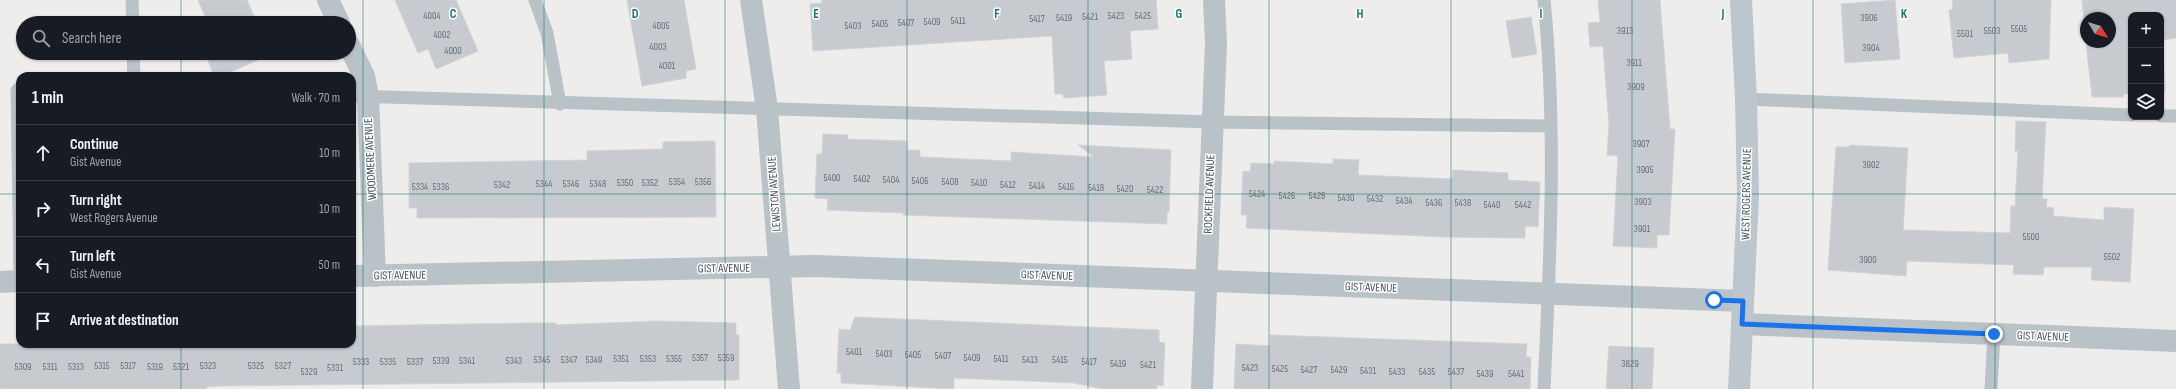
<!DOCTYPE html>
<html lang="en">
<head>
<meta charset="utf-8">
<style>
	:root { --surface:#171b24; --page:#20242c; --text:#f1f3f6; --muted:#9ea1a6; --line:#363941 }
	body { margin:0; font-family:"Sofia Sans Condensed",sans-serif; background:var(--page); color:var(--text) }
	.controls { position:absolute; right:12px; top:12px; display:grid; overflow:hidden; border-radius:8px; box-shadow:0 1px 3px #0004 }
	.controls button { width:36px; height:36px; display:grid; place-items:center; padding:0; border:0; border-bottom:1px solid var(--line); background:var(--surface); color:var(--text); font:20px sans-serif }
	.compass { position:absolute; left:2080px; top:12px; width:36px; height:36px; border-radius:50%; background:var(--surface); box-shadow:0 1px 3px #0004; rotate:128deg }
	.stop { position:absolute; width:12px; height:12px; margin:-9px; border:3px solid #1a73e8; border-radius:50%; background:#fff }
	.stop.end { background:#1a73e8; border-color:#fff; box-shadow:0 1px 4px #0008 }
	.list { margin:0; padding:0; list-style:none }
	h2 { display:flex; justify-content:space-between; align-items:center; height:52px; margin:0; padding:0 16px; font-size:17px }
	h2 small { font-size:13px; font-weight:400; color:var(--muted) }
	.list li { display:grid; grid-template-columns:26px 1fr auto; gap:12px; align-items:center; box-sizing:border-box; height:56px; padding:0 16px; border-top:1px solid var(--line) }
	.list b { display:block; font-size:15px; white-space:nowrap }
	.list p { margin:0; font-size:13px; white-space:nowrap; color:var(--muted) }
	.list em { font-size:13px; font-style:normal; color:var(--muted) }
	.icon { flex:none; width:22px; height:22px; fill:none; stroke:currentColor; stroke-width:2; stroke-linecap:round; stroke-linejoin:round }
	.map { position:relative; flex:none; width:2176px; height:389px; overflow:hidden }
	.search { position:absolute; background:var(--surface); box-shadow:0 1px 3px #0004; left:16px; top:16px; width:340px; height:44px; display:flex; align-items:center; gap:10px; box-sizing:border-box; padding:0 14px; border-radius:22px; color:var(--muted); font-size:15px }
	.panel { position:absolute; background:var(--surface); box-shadow:0 1px 3px #0004; left:16px; top:72px; width:340px; height:276px; border-radius:12px }
	.map>svg:first-child { display:block }
	.building { fill:#c7cace; stroke:#d0d3d7 }
	.lines { fill:none; stroke-linecap:round; stroke-linejoin:round }
	.lane { stroke:#b8c2c7; stroke-width:13 }
	.street { stroke:#b8c2c7; stroke-width:22 }
	.secondary { stroke:#bbc6cf; stroke-width:22 }
	.route { stroke:#1a73e8; stroke-width:5 }
	.grid { fill:none; stroke:#0f766e; stroke-width:1; stroke-opacity:0.55 }
	.labels { text-anchor:middle; stroke-width:3; stroke-linejoin:round; paint-order:stroke }
	.number-label { font-size:10px; fill:#666f75 }
	.street-label { font-size:12px; fill:#465157; stroke:#fff }
	.grid-label { font-size:13px; text-anchor:middle; font-weight:bold; fill:#0f766e; stroke:#fff; stroke-width:3; stroke-linejoin:round; paint-order:stroke }
</style>
</head>
<body>
<div class="map">
<svg width="2176" height="389" viewBox="0 0 2176 389">
	<rect width="100%" height="100%" fill="#efecec"/>
	<path class="building" d="M 198,0 L 247,0 L 257,23 L 208,23 Z
		M 395,0 L 456,0 L 478,51 L 436,69 L 428,49 L 418,53 Z
		M 627,0 L 684,0 L 696,69 L 686,71 L 686,78 L 642,86 Z
		M 822,0 L 1156,0 L 1158,29 L 1130,31 L 1132,59 L 1104,61 L 1107,95 L 1064,98 L 1063,94 L 1055,94 L 1052,36 L 813,51 L 810,4 L 822,3 Z
		M 1598,0 L 1660,0 L 1670,129 L 1675,129 L 1669,235 L 1657,235 L 1657,248 L 1613,246 L 1618,156 L 1607,155 L 1609,125 L 1603,46 L 1590,47 L 1588,23 L 1600,22 Z
		M 1895,0 L 1900,59 L 1845,63 L 1841,4 Z
		M 1952,0 L 2051,0 L 2049,59 L 2009,63 L 2008,53 L 1954,58 L 1949,10 L 1953,9 Z
		M 2082,0 L 2176,0 L 2176,38 L 2162,40 L 2165,91 L 2161,92 L 2161,15 L 2131,15 L 2131,94 L 2124,94 L 2124,97 L 2092,97 L 2086,42 L 2110,42 L 2110,18 L 2086,18 L 2086,39 Z
		M 1531,17 L 1537,54 L 1512,58 L 1506,21 Z
		M 205,53 L 269,53 L 270,55 L 221,76 L 214,76 Z
		M 2016,121 L 2046,122 L 2042,199 L 2047,199 L 2046,207 L 2054,208 L 2053,216 L 2104,220 L 2104,207 L 2134,209 L 2130,282 L 2091,280 L 2092,267 L 2044,267 L 2043,275 L 2013,274 L 2014,265 L 1907,261 L 1906,276 L 1828,270 L 1836,147 L 1849,147 L 1850,145 L 1908,148 L 1903,230 L 2010,233 L 2011,206 L 2015,206 L 2018,151 L 2015,151 Z
		M 823,134 L 848,135 L 847,139 L 907,141 L 907,150 L 920,150 L 920,157 L 1011,161 L 1011,152 L 1094,157 L 1078,145 L 1171,150 L 1169,212 L 1167,212 L 1167,224 L 903,215 L 904,213 L 827,210 L 828,199 L 815,198 L 817,154 L 822,154 Z
		M 715,141 L 716,217 L 417,218 L 417,208 L 409,208 L 409,163 L 587,160 L 587,151 L 663,149 L 663,142 Z
		M 1333,159 L 1359,160 L 1358,175 L 1452,179 L 1453,170 L 1508,173 L 1508,180 L 1540,182 L 1538,227 L 1525,226 L 1525,238 L 1444,237 L 1246,228 L 1247,215 L 1241,215 L 1243,171 L 1250,172 L 1251,163 L 1274,164 L 1274,161 L 1333,164 Z
		M 855,317 L 1159,330 L 1159,342 L 1165,343 L 1163,386 L 1157,385 L 1157,389 L 1103,389 L 1074,383 L 954,378 L 954,389 L 841,383 L 841,373 L 837,373 L 839,329 L 850,330 Z
		M 657,321 L 736,323 L 736,335 L 739,335 L 739,380 L 221,386 L 207,387 L 207,389 L 0,389 L 0,344 L 352,344 L 352,326 L 525,323 L 556,323 L 556,325 Z
		M 1270,335 L 1527,344 L 1526,357 L 1531,357 L 1530,389 L 1234,389 L 1236,344 L 1270,346 Z
		M 1609,346 L 1654,348 L 1652,389 L 1606,389 Z"/>
	<g class="lines">
		<path class="lane" d="M 132,0 L 133,23
			M 535,0 L 547,33 L 560,104
			M 1544,0 C 1557,129 1550,260 1544,389
			M 133,53 L 134,76
			M 20,90 L 17,90 L 20,276
			M 352,96 L 1212,122 L 1551,126
			M 1746,99 L 2131,115
			M 2161,116 L 2176,116
			M 1991,389 L 1994,334"/>
		<path class="street" d="M 328,0 L 339,23
			M 751,0 L 767,109 L 789,389
			M 349,45 L 364,76 L 368,96 L 375,276
			M 352,276 L 816,266 L 1743,301
			M 0,282 L 20,281
			M 1742,324 L 2176,341
			M 1202,389 L 1216,43 L 1214,0"/>
		<path class="secondary" d="M 1739,389 L 1748,196 L 1746,99 L 1741,0"/>
	</g>
	<g class="lines">
		<path class="route" d="M 1714,300 L 1743,301 L 1742,324 L 1994,334"/>
	</g>
	<path class="grid" d="M 181,0 L 181,23M 363,0 L 363,389M 544,0 L 544,389M 725,0 L 725,389M 907,0 L 907,389M 1088,0 L 1088,389M 1269,0 L 1269,389M 1451,0 L 1451,389M 1632,0 L 1632,389M 1813,0 L 1813,389M 1995,0 L 1995,389M 181,53 L 181,76M 0,194 L 20,194M 352,194 L 2176,194M 181,344 L 181,389"/>
	<g class="labels">
		<g class="number-label">
			<text x="432" y="19">4004</text>
			<text x="1116" y="19">5423</text>
			<text x="1143" y="19">5425</text>
			<text x="1090" y="20">5421</text>
			<text x="1064" y="21">5419</text>
			<text x="1869" y="21">3906</text>
			<text x="1037" y="22">5417</text>
			<text x="958" y="24">5411</text>
			<text x="932" y="25">5409</text>
			<text x="906" y="26">5407</text>
			<text x="880" y="27">5405</text>
			<text x="661" y="29">4005</text>
			<text x="853" y="29">5403</text>
			<text x="2019" y="32">5505</text>
			<text x="1625" y="34">3913</text>
			<text x="1992" y="34">5503</text>
			<text x="1965" y="37">5501</text>
			<text x="442" y="38">4002</text>
			<text x="658" y="50">4003</text>
			<text x="1871" y="51">3904</text>
			<text x="453" y="54">4000</text>
			<text x="1634" y="66">3911</text>
			<text x="667" y="69">4001</text>
			<text x="1636" y="90">3909</text>
			<text x="1641" y="147">3907</text>
			<text x="1871" y="168">3902</text>
			<text x="1645" y="173">3905</text>
			<text x="832" y="181">5400</text>
			<text x="862" y="182">5402</text>
			<text x="891" y="183">5404</text>
			<text x="920" y="184">5406</text>
			<text x="677" y="185">5354</text>
			<text x="703" y="185">5356</text>
			<text x="950" y="185">5408</text>
			<text x="625" y="186">5350</text>
			<text x="650" y="186">5352</text>
			<text x="979" y="186">5410</text>
			<text x="544" y="187">5344</text>
			<text x="571" y="187">5346</text>
			<text x="598" y="187">5348</text>
			<text x="502" y="188">5342</text>
			<text x="1008" y="188">5412</text>
			<text x="1037" y="189">5414</text>
			<text x="420" y="190">5334</text>
			<text x="441" y="190">5336</text>
			<text x="1066" y="190">5416</text>
			<text x="1096" y="191">5418</text>
			<text x="1125" y="192">5420</text>
			<text x="1155" y="193">5422</text>
			<text x="1257" y="197">5424</text>
			<text x="1287" y="199">5426</text>
			<text x="1317" y="199">5428</text>
			<text x="1346" y="201">5430</text>
			<text x="1375" y="202">5432</text>
			<text x="1404" y="204">5434</text>
			<text x="1643" y="205">3903</text>
			<text x="1434" y="206">5436</text>
			<text x="1463" y="206">5438</text>
			<text x="1492" y="208">5440</text>
			<text x="1523" y="208">5442</text>
			<text x="1642" y="232">3901</text>
			<text x="2031" y="240">5500</text>
			<text x="2112" y="260">5502</text>
			<text x="1868" y="263">3900</text>
			<text x="854" y="355">5401</text>
			<text x="884" y="357">5403</text>
			<text x="913" y="358">5405</text>
			<text x="943" y="359">5407</text>
			<text x="700" y="361">5357</text>
			<text x="726" y="361">5359</text>
			<text x="972" y="361">5409</text>
			<text x="621" y="362">5351</text>
			<text x="648" y="362">5353</text>
			<text x="674" y="362">5355</text>
			<text x="1001" y="362">5411</text>
			<text x="542" y="363">5345</text>
			<text x="569" y="363">5347</text>
			<text x="594" y="363">5349</text>
			<text x="1030" y="363">5413</text>
			<text x="1060" y="363">5415</text>
			<text x="441" y="364">5339</text>
			<text x="467" y="364">5341</text>
			<text x="514" y="364">5343</text>
			<text x="361" y="365">5333</text>
			<text x="388" y="365">5335</text>
			<text x="415" y="365">5337</text>
			<text x="1089" y="365">5417</text>
			<text x="1118" y="367">5419</text>
			<text x="1630" y="367">3829</text>
			<text x="1148" y="368">5421</text>
			<text x="102" y="369">5315</text>
			<text x="128" y="369">5317</text>
			<text x="208" y="369">5323</text>
			<text x="256" y="369">5325</text>
			<text x="283" y="369">5327</text>
			<text x="23" y="370">5309</text>
			<text x="50" y="370">5311</text>
			<text x="76" y="370">5313</text>
			<text x="155" y="370">5319</text>
			<text x="181" y="370">5321</text>
			<text x="335" y="371">5331</text>
			<text x="1250" y="371">5423</text>
			<text x="1280" y="372">5425</text>
			<text x="1309" y="373">5427</text>
			<text x="1339" y="373">5429</text>
			<text x="1368" y="374">5431</text>
			<text x="309" y="375">5329</text>
			<text x="1397" y="375">5433</text>
			<text x="1427" y="375">5435</text>
			<text x="1456" y="375">5437</text>
			<text x="1485" y="377">5439</text>
			<text x="1516" y="377">5441</text>
		</g>
		<g class="street-label">
			<text transform="translate(370 159) rotate(-93)" y="4">WOODMERE AVENUE</text>
			<text transform="translate(774 194) rotate(-94)" y="4">LEWISTON AVENUE</text>
			<text transform="translate(1209 194) rotate(-88)" y="4">ROCKFIELD AVENUE</text>
			<text transform="translate(1746 194) rotate(-89)" y="4">WEST ROGERS AVENUE</text>
			<text transform="translate(724 268) rotate(-1)" y="4">GIST AVENUE</text>
			<text transform="translate(400 275) rotate(-1)" y="4">GIST AVENUE</text>
			<text transform="translate(1047 275) rotate(2)" y="4">GIST AVENUE</text>
			<text transform="translate(1371 287) rotate(2)" y="4">GIST AVENUE</text>
			<text transform="translate(2043 336) rotate(2)" y="4">GIST AVENUE</text>
		</g>
	</g>
	<g class="grid-label">
		<text x="453" y="18">C</text>
		<text x="635" y="18">D</text>
		<text x="816" y="18">E</text>
		<text x="997" y="18">F</text>
		<text x="1179" y="18">G</text>
		<text x="1360" y="18">H</text>
		<text x="1541" y="18">I</text>
		<text x="1723" y="18">J</text>
		<text x="1904" y="18">K</text>
	</g>
</svg>
<div class="controls">
<button>+</button>
<button>−</button>
<button><svg class="icon" aria-label="layers" viewBox="0 0 24 24"><path d="M12 4l9 5-9 5-9-5zM3 14l9 5 9-5"/></svg></button>
</div>
<svg class="compass" viewBox="-18 -18 36 36"><path d="M0-13l5 13h-10z" fill="#e53935"/><path d="M0 13l5-13h-10z" fill="#9ea1a6"/></svg>
<div class="stop" style="left:1714px;top:300px"></div>
<div class="stop end" style="left:1994px;top:334px"></div>
<div class="search"><svg class="icon" aria-label="search" viewBox="0 0 24 24"><circle cx="10" cy="10" r="6"/><path d="M15 15l6 6"/></svg>Search here</div>
<section class="panel">
<h2>1 min<small>Walk · 70 m</small></h2>
<ul class="list">
<li><svg class="icon" aria-label="ahead" viewBox="0 0 24 24"><path d="M12 20V5M6 11l6-6 6 6"/></svg><div><b>Continue</b><p>Gist Avenue</p></div><em>10 m</em></li>
<li><svg class="icon" aria-label="right" viewBox="0 0 24 24"><path d="M7 20v-9h11M14 6l5 5-5 5"/></svg><div><b>Turn right</b><p>West Rogers Avenue</p></div><em>10 m</em></li>
<li><svg class="icon" aria-label="left" viewBox="0 0 24 24"><path d="M17 20v-9H6M10 6l-5 5 5 5"/></svg><div><b>Turn left</b><p>Gist Avenue</p></div><em>50 m</em></li>
<li><svg class="icon" aria-label="arrive" viewBox="0 0 24 24"><path d="M6 21V4h12l-3 4 3 4H6"/></svg><div><b>Arrive at destination</b></div></li>
</ul>
</section>
</div>
</body>
</html>
